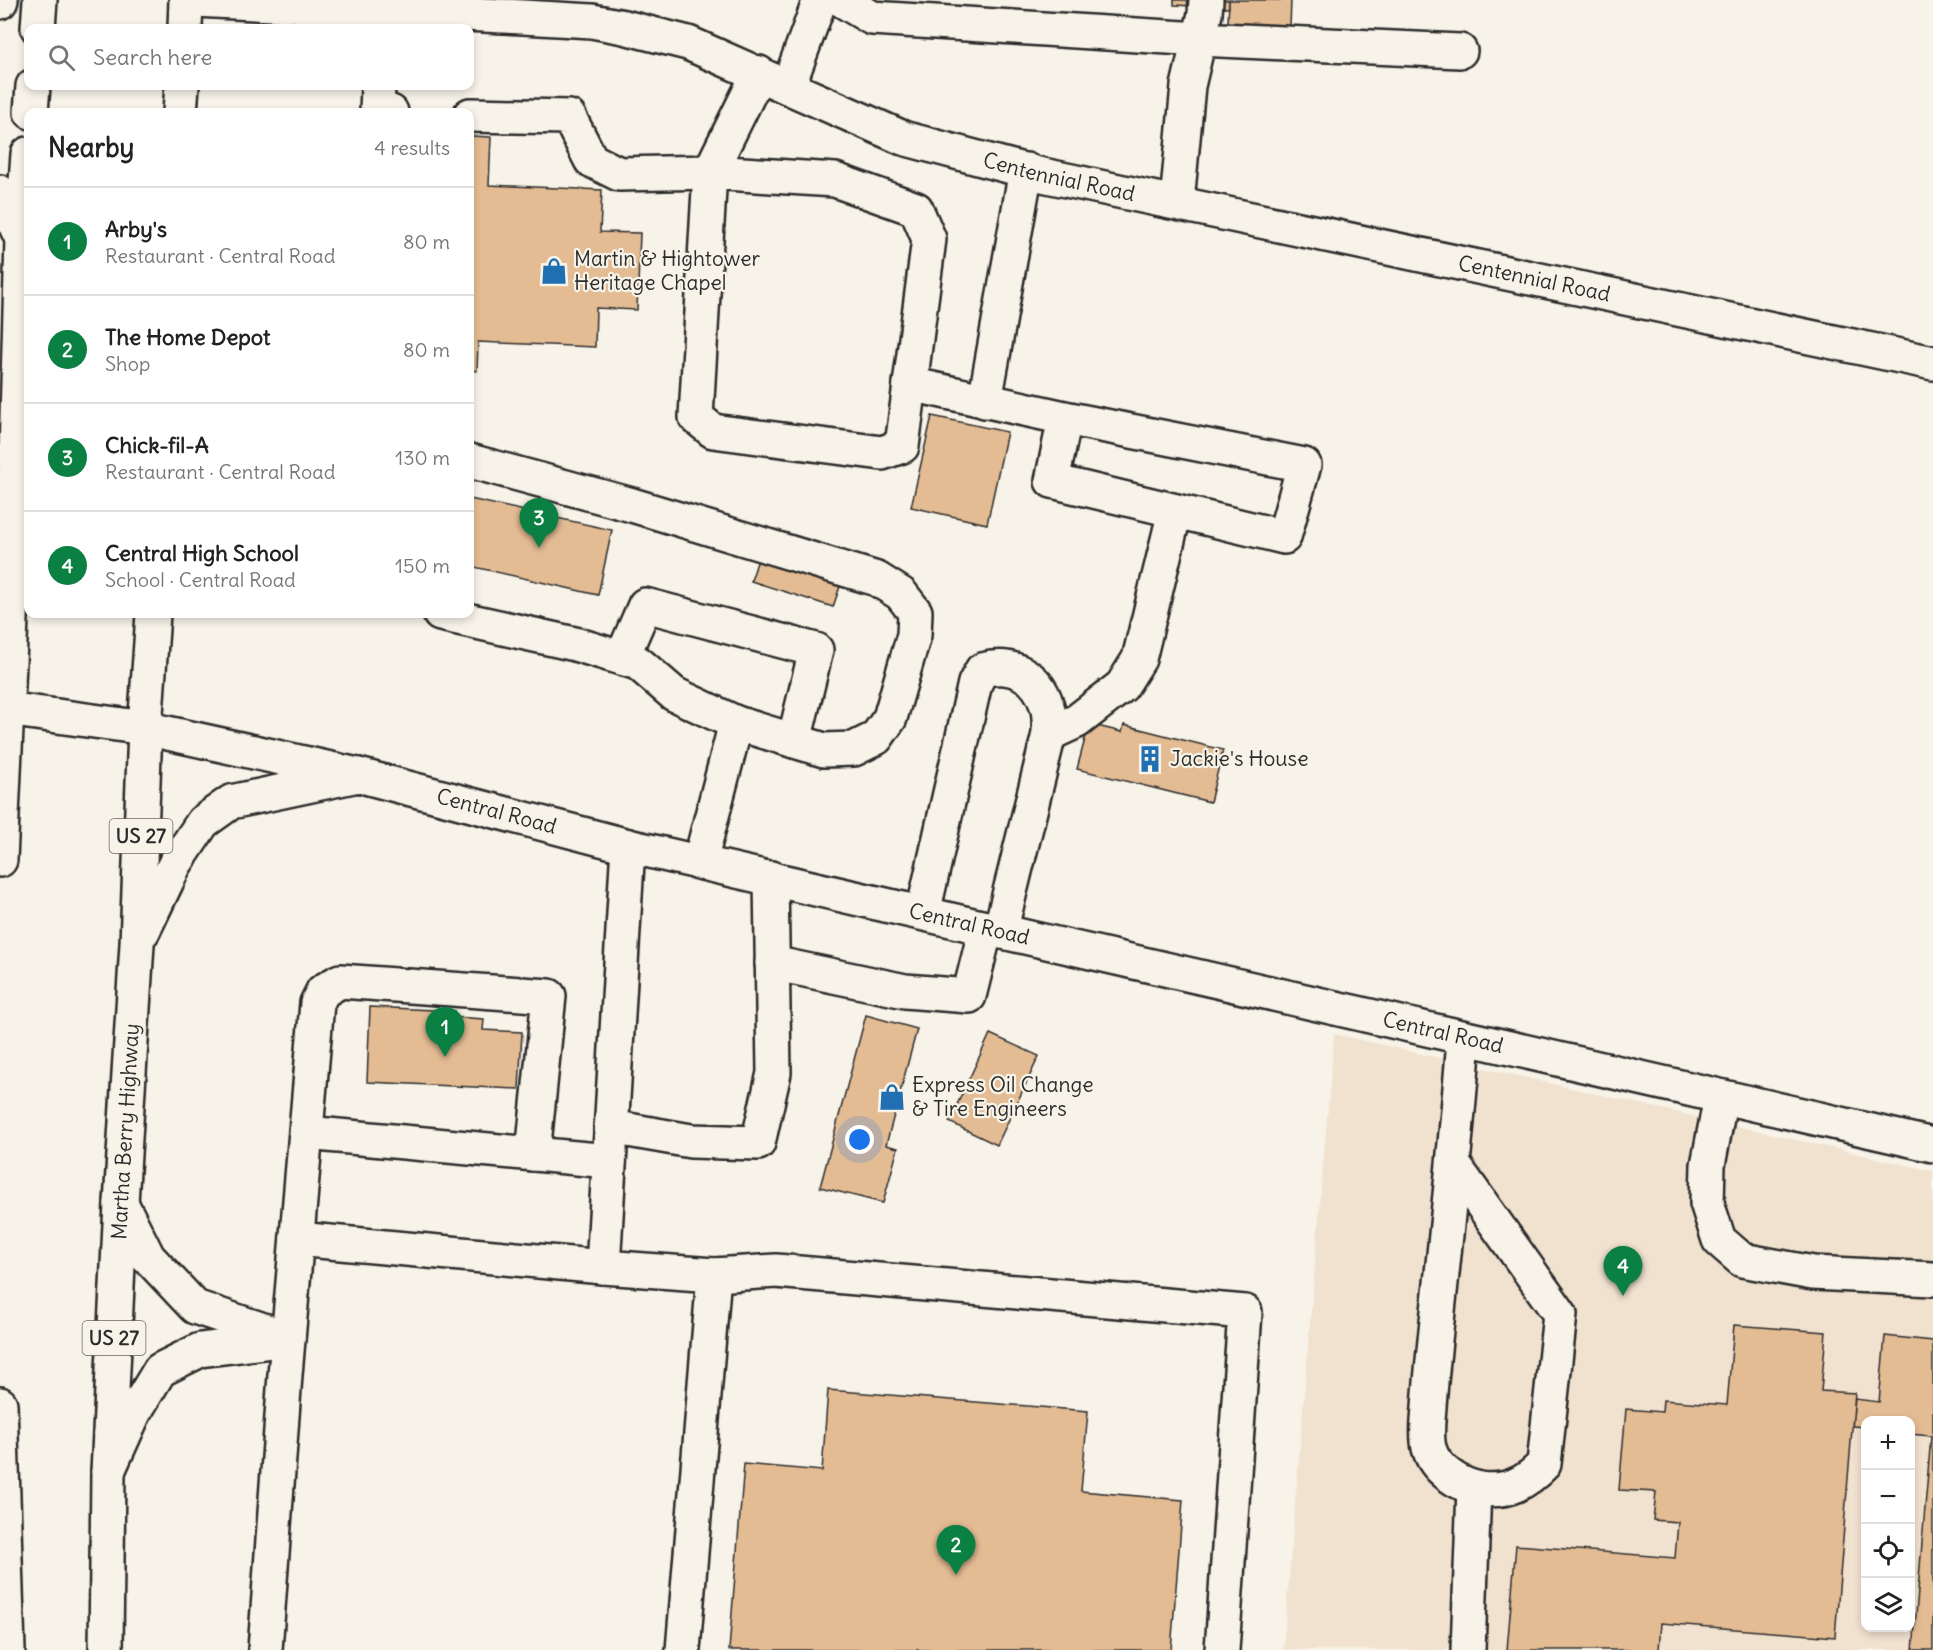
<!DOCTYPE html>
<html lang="en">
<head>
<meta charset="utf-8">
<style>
	:root { --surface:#fff; --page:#f6f6f6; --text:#222; --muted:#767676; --line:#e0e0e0; --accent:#0b8043 }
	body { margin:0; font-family:Delius,sans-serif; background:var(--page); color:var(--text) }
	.controls { position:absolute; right:18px; bottom:18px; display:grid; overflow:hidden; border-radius:12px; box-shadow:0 3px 9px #0003 }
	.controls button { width:54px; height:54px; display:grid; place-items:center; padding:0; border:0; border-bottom:2px solid var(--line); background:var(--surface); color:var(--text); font:30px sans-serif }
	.you { position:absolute; left:860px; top:1140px; width:21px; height:21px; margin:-15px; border:4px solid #fff; border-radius:50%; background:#1a73e8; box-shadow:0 0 0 9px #1a73e833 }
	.badge { display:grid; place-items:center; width:39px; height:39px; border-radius:50%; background:var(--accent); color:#fff; font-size:20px; font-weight:700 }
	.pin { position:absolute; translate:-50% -50px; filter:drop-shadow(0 2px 3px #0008) }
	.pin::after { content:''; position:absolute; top:32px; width:21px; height:18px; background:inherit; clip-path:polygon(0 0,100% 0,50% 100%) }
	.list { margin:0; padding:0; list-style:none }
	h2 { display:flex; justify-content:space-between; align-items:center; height:78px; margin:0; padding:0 24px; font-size:26px }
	h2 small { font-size:20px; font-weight:400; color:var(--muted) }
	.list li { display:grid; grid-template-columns:39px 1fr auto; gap:18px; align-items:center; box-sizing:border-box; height:108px; padding:0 24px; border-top:2px solid var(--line) }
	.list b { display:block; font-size:22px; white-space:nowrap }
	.list p { margin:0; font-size:20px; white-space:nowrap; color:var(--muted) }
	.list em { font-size:20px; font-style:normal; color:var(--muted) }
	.icon { flex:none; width:33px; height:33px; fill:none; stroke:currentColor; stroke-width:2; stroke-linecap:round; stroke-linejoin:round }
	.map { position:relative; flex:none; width:1933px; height:1650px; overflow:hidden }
	.search { position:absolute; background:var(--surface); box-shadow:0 3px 9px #0003; left:24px; top:24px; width:450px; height:66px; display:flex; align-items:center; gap:15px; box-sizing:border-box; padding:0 21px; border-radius:12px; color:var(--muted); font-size:22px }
	.panel { position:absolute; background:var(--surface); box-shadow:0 3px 9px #0003; left:24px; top:108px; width:450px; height:510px; border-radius:12px }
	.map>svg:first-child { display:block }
	.built { fill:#f1e2cf; fill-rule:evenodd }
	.building { fill:#e4bc94; stroke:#2b2b2b; stroke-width:1.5 }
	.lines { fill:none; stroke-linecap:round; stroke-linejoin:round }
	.minor-casing { stroke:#2b2b2b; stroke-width:38 }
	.highway-casing { stroke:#2b2b2b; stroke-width:38 }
	.minor { stroke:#f7f3e8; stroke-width:33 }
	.highway { stroke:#f7f3e8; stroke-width:33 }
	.labels { text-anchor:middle; stroke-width:4.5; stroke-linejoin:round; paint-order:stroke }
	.shield { fill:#f7f3e8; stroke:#686764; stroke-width:1.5 }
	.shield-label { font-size:20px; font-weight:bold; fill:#2b2b2b }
	.street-label { font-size:21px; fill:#2b2b2b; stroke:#f7f3e8 }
	.poi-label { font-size:21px; fill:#2b2b2b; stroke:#f7f3e8; text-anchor:start }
</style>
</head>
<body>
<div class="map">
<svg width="1933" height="1650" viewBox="0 0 1933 1650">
	<rect width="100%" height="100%" fill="#f7f3e8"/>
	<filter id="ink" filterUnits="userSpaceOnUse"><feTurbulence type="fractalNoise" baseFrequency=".0167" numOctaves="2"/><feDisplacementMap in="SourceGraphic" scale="12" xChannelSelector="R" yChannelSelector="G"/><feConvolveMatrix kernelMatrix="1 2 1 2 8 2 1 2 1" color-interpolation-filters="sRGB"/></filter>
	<g filter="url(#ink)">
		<path class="built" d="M 1334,1034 L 1933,1171 L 1933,1650 L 1283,1650 ZM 1866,1420 L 1910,1420 L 1910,1628 L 1866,1628 Z"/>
		<path class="building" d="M 1174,0 L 1229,0 L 1229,8 L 1174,5 Z
			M 1229,0 L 1291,0 L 1290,27 L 1228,23 Z
			M 470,136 L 491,137 L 489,185 L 602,190 L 600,232 L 640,233 L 637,310 L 596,308 L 595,347 L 478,342 L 477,371 L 470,370 Z
			M 932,416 L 1007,432 L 987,524 L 911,507 Z
			M 470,499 L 612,530 L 598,595 L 470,566 Z
			M 768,528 L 851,554 L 833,607 L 751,581 Z
			M 1089,724 L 1122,732 L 1124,725 L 1223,750 L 1210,802 L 1077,769 Z
			M 370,1007 L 454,1011 L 454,1017 L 484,1019 L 483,1030 L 522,1032 L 519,1089 L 367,1082 Z
			M 866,1015 L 917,1029 L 886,1145 L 898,1148 L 883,1203 L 820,1187 Z
			M 990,1034 L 1039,1056 L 997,1145 L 949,1122 Z
			M 1734,1325 L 1826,1332 L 1821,1391 L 1855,1393 L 1835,1637 L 1661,1623 L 1659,1650 L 1507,1650 L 1516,1545 L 1675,1558 L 1678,1522 L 1653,1520 L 1656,1492 L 1619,1490 L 1626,1409 L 1662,1412 L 1663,1400 L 1727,1405 Z
			M 1885,1336 L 1933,1341 L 1933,1650 L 1913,1650 L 1931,1436 L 1910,1434 L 1910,1420 L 1866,1420 L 1866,1427 L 1852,1426 L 1855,1399 L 1879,1402 Z
			M 828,1390 L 1088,1411 L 1081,1491 L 1183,1500 L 1171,1650 L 729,1650 L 744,1464 L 822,1471 Z"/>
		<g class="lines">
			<defs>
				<g id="minor">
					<path id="s1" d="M 195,0 L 523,17 L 592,21 L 624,27 L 688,43 L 903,138 L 1038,174 L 1933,363"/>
					<path d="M 842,0 L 872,18 L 1199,39 L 1205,14 L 1206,0"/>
					<path d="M 0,2 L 1,0"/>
					<path d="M 378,86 L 377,112 L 391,112"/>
					<path d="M 788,87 L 820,0"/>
					<path d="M 470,115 L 569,117 L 591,160 L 619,174 L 710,172 L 759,73"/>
					<path d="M 710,172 L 835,180 L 916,209 L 929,239 L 902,446 L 882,453 L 713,431 L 696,417 Z"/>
					<path d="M 0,192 L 22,239"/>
					<path d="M 1177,202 L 1188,86 L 1199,39 L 1460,51"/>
					<path d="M 910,384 L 1065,418 L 1304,465 L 1284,537 L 1052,481 L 1065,418"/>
					<path d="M 985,401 L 1026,170"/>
					<path d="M 440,614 L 575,644 L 638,663 L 674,694 L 736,723 L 824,750 L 854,749 L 876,738 L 890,718 L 914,635 L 915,612 L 901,594 L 877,579 L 632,505 L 470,461"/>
					<path d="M 622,658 L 645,605 L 816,650 L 794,741"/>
					<path id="s2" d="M 0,707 L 6,709 L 145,728 L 358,775 L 628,846 L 1933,1145"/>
					<path d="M 1049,734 L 1077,721 L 1122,686 L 1139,659 L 1175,511"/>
					<path d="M 628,846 L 603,1267 L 714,1275 L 683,1650"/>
					<path d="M 700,862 L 736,723"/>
					<path d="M 923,913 L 975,683 L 982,670 C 1012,662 1038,675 1047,706 C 1050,715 1049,725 1049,734 L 1000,932"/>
					<path d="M 772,963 L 905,991 L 969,996 L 986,928"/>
					<path d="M 1721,1097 L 1708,1165 L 1707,1203 L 1719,1240 L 1742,1260 L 1813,1273 L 1933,1279"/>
					<path d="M 611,1127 L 691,1141 L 758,1143 L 774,1073 L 771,878"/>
					<path d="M 306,1133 L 609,1161"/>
					<path d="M 1454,1165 L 1560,1314 L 1544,1464 C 1526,1483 1507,1493 1480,1489 C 1459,1485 1435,1470 1429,1448 C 1426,1435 1428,1421 1429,1407 C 1431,1378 1434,1350 1437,1321 C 1447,1227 1457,1133 1464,1039"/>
					<path d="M 121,1203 L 148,1257 L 195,1307 L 281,1336"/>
					<path d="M 297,1239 L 603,1267"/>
					<path d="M 714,1275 L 776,1271 L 1245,1312 L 1222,1650"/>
					<path d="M 108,1471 L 134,1413 L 160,1370 L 200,1350 L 288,1339"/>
					<path d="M 265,1650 L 285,1375 L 317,1003 L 323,991 L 340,981 L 549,996 L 533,1154"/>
					<path d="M 1468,1650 L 1474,1488"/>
				</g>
				<g id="highway">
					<path d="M 38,28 L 40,0"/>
					<path d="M 185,28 L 186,0"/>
					<path d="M 31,112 L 33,86"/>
					<path d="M 180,112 L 182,86"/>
					<path d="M 0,860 L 12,597 L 22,239 L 28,154"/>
					<path d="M 143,931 L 175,864 L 203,822 L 231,802 L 358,775"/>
					<path d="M 0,1404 L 8,1650"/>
					<path id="s3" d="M 106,1650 L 108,1473 L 121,1203 L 137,944 L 145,728 L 153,614"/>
				</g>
			</defs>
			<use href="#minor" class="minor-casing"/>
			<use href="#highway" class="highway-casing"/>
			<use href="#minor" class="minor"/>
			<use href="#highway" class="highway"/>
		</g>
	</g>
	<defs>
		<symbol id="shop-bare" viewBox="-9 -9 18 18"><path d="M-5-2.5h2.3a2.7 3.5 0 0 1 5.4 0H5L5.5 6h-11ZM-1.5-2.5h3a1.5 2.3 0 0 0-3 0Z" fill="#1f6fb2" stroke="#f7f3e8" stroke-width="2.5" paint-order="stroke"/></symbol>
		<symbol id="building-bare" viewBox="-9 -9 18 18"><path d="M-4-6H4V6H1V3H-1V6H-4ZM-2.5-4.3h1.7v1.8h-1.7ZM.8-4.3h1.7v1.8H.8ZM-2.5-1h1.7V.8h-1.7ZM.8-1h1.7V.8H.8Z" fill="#1f6fb2" stroke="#f7f3e8" stroke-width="2.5" paint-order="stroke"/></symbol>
	</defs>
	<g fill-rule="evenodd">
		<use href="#shop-bare" x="535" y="252" width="38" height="38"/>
		<use href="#building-bare" x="1131" y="740" width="38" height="38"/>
		<use href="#shop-bare" x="873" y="1078" width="38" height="38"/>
	</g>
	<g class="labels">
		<g class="shield">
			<rect x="109.5" y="819" width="63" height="34" rx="4.5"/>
			<rect x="82.5" y="1321" width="63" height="34" rx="4.5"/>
		</g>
		<g class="shield-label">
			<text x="141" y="843">US 27</text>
			<text x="114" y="1345">US 27</text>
		</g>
		<g class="street-label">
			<text dy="7" stroke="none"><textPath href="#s1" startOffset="892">Centennial Road</textPath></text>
			<text dy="7" stroke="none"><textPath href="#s1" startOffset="1378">Centennial Road</textPath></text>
			<text dy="7" stroke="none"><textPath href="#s2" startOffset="508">Central Road</textPath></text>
			<text dy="7" stroke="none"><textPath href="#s2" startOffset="994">Central Road</textPath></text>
			<text dy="7" stroke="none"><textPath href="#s2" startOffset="1480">Central Road</textPath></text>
			<text dy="7" stroke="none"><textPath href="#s3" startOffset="519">Martha Berry Highway</textPath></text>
		</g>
		<g class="poi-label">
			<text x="574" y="266">Martin &amp; Hightower<tspan x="574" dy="24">Heritage Chapel</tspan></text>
			<text x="1170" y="766">Jackie's House</text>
			<text x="912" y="1092">Express Oil Change<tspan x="912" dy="24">&amp; Tire Engineers</tspan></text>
		</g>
	</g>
</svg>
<div class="controls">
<button>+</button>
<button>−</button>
<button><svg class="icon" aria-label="locate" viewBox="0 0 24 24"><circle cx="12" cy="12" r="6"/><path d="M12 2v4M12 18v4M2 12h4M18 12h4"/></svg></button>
<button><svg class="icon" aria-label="layers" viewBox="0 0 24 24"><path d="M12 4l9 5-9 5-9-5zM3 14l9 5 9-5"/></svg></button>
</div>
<div class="you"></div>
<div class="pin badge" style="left:445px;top:1057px">1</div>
<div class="pin badge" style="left:956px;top:1575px">2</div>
<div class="pin badge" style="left:539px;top:548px">3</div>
<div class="pin badge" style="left:1623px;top:1296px">4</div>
<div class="search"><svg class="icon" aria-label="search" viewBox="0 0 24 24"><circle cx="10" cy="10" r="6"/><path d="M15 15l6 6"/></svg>Search here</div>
<section class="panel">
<h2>Nearby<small>4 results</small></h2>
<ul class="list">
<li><span class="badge">1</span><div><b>Arby's</b><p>Restaurant · Central Road</p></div><em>80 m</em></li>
<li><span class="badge">2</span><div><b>The Home Depot</b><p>Shop</p></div><em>80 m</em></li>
<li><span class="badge">3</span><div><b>Chick-fil-A</b><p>Restaurant · Central Road</p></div><em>130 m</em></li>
<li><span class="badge">4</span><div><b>Central High School</b><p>School · Central Road</p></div><em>150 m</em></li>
</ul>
</section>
</div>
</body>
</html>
